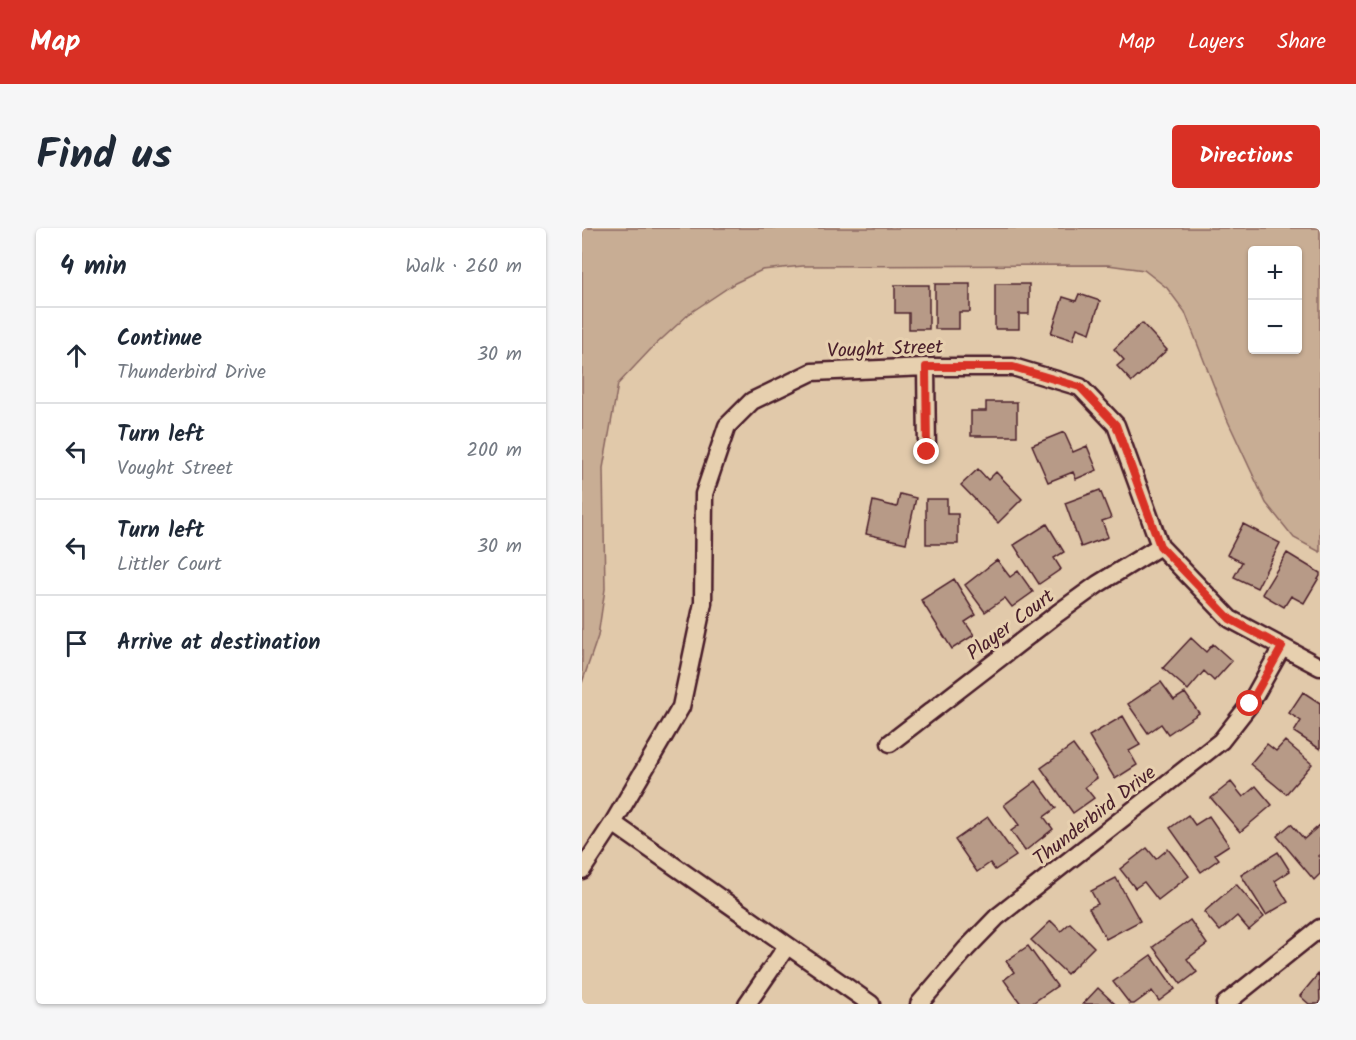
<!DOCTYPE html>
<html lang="en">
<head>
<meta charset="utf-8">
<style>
	:root { --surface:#fff; --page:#f6f6f7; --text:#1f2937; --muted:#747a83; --line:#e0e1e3; --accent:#d93025 }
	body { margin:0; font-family:Kalam,sans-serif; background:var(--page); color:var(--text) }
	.controls { position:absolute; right:18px; top:18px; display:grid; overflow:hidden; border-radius:6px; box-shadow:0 2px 4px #0004 }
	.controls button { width:54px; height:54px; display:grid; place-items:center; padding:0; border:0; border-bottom:2px solid var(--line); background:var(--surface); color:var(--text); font:30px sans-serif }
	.stop { position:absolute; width:18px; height:18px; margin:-14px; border:4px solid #d93025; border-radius:50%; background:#fff }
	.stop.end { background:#d93025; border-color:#fff; box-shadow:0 2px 6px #0008 }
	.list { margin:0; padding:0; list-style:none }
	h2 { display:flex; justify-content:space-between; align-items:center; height:78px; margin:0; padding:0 24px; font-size:26px }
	h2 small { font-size:20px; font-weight:400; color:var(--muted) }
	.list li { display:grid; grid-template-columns:39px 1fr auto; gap:18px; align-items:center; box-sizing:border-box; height:96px; padding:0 24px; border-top:2px solid var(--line) }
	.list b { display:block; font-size:22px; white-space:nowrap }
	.list p { margin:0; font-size:20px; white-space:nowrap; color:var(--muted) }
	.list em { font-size:20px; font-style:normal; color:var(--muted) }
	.icon { flex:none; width:33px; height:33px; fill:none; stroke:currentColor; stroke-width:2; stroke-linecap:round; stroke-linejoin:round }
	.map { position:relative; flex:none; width:738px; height:776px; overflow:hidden; border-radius:6px }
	header { display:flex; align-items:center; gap:36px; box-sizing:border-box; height:84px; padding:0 30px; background:var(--accent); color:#fff }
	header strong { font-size:28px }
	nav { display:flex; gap:33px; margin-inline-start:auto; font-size:21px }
	.intro { display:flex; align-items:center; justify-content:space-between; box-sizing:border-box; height:144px; padding:0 36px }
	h1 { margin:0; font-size:42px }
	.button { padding:15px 27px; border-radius:6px; background:var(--accent); color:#fff; font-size:21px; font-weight:700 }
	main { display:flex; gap:36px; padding:0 36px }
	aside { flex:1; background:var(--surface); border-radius:6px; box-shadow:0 2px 4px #0004 }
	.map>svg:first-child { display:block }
	.green { fill:#c8ad94; stroke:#896660; stroke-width:1.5; fill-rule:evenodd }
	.building { fill:#b79a87; stroke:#4a1f2b; stroke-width:1.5 }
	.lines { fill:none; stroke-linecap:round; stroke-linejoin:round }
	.street-casing { stroke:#4a1f2b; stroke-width:21 }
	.street { stroke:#e7d0af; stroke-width:16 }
	.route { stroke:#d93025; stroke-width:8 }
	.labels { text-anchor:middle; stroke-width:6; stroke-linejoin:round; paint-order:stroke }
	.street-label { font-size:20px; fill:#4a1f2b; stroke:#e7d0af }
</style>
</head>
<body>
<header>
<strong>Map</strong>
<nav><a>Map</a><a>Layers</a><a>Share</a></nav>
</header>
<div class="intro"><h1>Find us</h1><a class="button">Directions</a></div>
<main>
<aside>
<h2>4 min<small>Walk · 260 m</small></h2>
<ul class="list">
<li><svg class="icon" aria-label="ahead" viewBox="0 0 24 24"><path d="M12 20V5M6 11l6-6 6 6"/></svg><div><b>Continue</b><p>Thunderbird Drive</p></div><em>30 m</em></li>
<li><svg class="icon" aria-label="left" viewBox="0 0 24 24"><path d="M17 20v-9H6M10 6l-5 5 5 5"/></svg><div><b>Turn left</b><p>Vought Street</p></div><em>200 m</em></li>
<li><svg class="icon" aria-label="left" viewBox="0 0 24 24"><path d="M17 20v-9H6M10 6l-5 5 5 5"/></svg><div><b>Turn left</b><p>Littler Court</p></div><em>30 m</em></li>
<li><svg class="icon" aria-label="arrive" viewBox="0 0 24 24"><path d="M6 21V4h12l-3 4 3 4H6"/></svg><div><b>Arrive at destination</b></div></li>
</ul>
</aside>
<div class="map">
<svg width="738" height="776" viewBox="0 0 738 776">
	<rect width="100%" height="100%" fill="#e1c9aa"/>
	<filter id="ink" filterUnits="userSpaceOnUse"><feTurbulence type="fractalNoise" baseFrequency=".0167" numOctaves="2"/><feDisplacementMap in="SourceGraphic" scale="12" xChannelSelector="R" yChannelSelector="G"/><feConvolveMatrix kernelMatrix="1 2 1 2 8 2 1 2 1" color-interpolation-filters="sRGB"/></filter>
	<g filter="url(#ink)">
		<path class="green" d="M 0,0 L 738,0 L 738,324 L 712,310 L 684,275 L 644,189 L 603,84 L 585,60 L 562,42 L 526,37 L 221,38 L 180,42 L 153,55 L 108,85 L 69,121 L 36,156 L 21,240 L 23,361 L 16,408 L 0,455 ZM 670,22 L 716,22 L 716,122 L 670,122 Z"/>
		<path class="building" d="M 353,56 L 388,56 L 388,84 L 377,84 L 377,101 L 353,101 Z
			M 413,56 L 447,56 L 447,86 L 437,86 L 437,101 L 413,101 Z
			M 313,57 L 347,57 L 347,101 L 327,101 L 327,85 L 313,85 Z
			M 497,66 L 518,73 L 508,105 L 495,100 L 491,112 L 469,105 L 481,69 L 494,73 Z
			M 560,95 L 585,122 L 550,154 L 535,138 L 542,132 L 532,121 Z
			M 404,174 L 435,174 L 435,208 L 389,208 L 389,183 L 404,183 Z
			M 482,204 L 491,224 L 505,218 L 515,242 L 494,251 L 491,244 L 466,254 L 450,217 Z
			M 396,241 L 406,252 L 414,244 L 440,271 L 416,295 L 379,257 Z
			M 518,262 L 529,290 L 520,293 L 526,309 L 499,319 L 483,275 Z
			M 318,266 L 334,270 L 324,315 L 284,306 L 291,273 L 315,279 Z
			M 344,271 L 365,271 L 365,286 L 376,286 L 376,316 L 344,316 Z
			M 465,296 L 482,324 L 472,330 L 479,341 L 457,356 L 432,317 Z
			M 661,296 L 698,315 L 675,360 L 652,349 L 660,334 L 645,327 Z
			M 705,325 L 738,345 L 738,348 L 722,375 L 709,368 L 702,379 L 680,366 Z
			M 415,332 L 428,349 L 436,343 L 451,364 L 430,379 L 423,370 L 403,384 L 383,357 Z
			M 372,351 L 394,387 L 383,394 L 392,407 L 370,421 L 339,372 Z
			M 609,410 L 624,424 L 631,416 L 650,433 L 632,453 L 622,443 L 606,462 L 581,440 Z
			M 579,454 L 592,472 L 603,465 L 617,485 L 586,506 L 579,496 L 566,505 L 546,476 Z
			M 721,464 L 738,475 L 738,521 L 712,504 L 719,493 L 707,485 Z
			M 541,488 L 558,517 L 547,523 L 555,537 L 533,551 L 507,508 Z
			M 703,513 L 730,536 L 704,566 L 668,536 L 685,516 L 694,523 Z
			M 491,517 L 515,550 L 503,559 L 512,570 L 491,585 L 459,540 Z
			M 454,553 L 474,580 L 462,589 L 471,601 L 443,623 L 429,603 L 437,597 L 422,577 Z
			M 649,554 L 661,569 L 674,558 L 690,577 L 658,604 L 629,570 Z
			M 606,587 L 613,597 L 627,588 L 647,617 L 633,626 L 637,631 L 619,644 L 588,600 Z
			M 406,589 L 434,628 L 413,642 L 408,635 L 395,644 L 373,612 Z
			M 709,596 L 722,611 L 738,597 L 738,626 L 736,628 L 738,630 L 738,646 L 732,652 L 695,608 Z
			M 565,620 L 574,631 L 586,621 L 607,648 L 576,672 L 562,654 L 553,660 L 538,641 Z
			M 696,624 L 708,643 L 693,653 L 706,674 L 684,687 L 659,647 Z
			M 534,650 L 558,693 L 524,711 L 507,680 L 516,676 L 509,663 Z
			M 654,656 L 682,689 L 667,702 L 655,688 L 638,703 L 622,684 Z
			M 608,692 L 625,716 L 605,731 L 615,744 L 599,756 L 571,719 Z
			M 469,693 L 479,703 L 488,695 L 512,719 L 485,746 L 449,712 Z
			M 446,718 L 475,758 L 449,776 L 439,776 L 422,752 L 432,744 L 424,733 Z
			M 569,727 L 593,761 L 577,773 L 570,763 L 552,776 L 548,776 L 531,754 Z
			M 737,745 L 738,776 L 727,776 L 718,768 Z
			M 516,760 L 533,776 L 501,776 Z"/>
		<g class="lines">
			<defs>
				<path id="street" d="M 344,139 L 345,224
					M 308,515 L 476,385 L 516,356 L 578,318
					M 31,595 L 289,776
					M 0,642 L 31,595 L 99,479 L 121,375 L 122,266 L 145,198 L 170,173 L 230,144 L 344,139 L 431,139 L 498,159 L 534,197 L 578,318 L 648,391 L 738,439
					M 165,776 L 205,718
					M 337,776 L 384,721 L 415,689 L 639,513 L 668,476 L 700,419
					M 643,776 L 738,700"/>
			</defs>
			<use href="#street" class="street-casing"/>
			<use href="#street" class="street"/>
		</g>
	</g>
	<g class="lines" filter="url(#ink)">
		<path class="route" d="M 345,224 L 344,139 L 431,139 L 498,159 L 534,197 L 578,318 L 648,391 L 700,419 L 668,476"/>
	</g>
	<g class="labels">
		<g class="street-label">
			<text transform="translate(303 120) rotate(-2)" y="7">Vought Street</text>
			<text transform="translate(428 396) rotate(-37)" y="7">Player Court</text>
			<text transform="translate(512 587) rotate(-38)" y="7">Thunderbird Drive</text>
		</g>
	</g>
</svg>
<div class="controls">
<button>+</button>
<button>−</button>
</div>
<div class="stop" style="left:668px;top:476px"></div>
<div class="stop end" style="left:345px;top:224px"></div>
</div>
</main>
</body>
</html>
